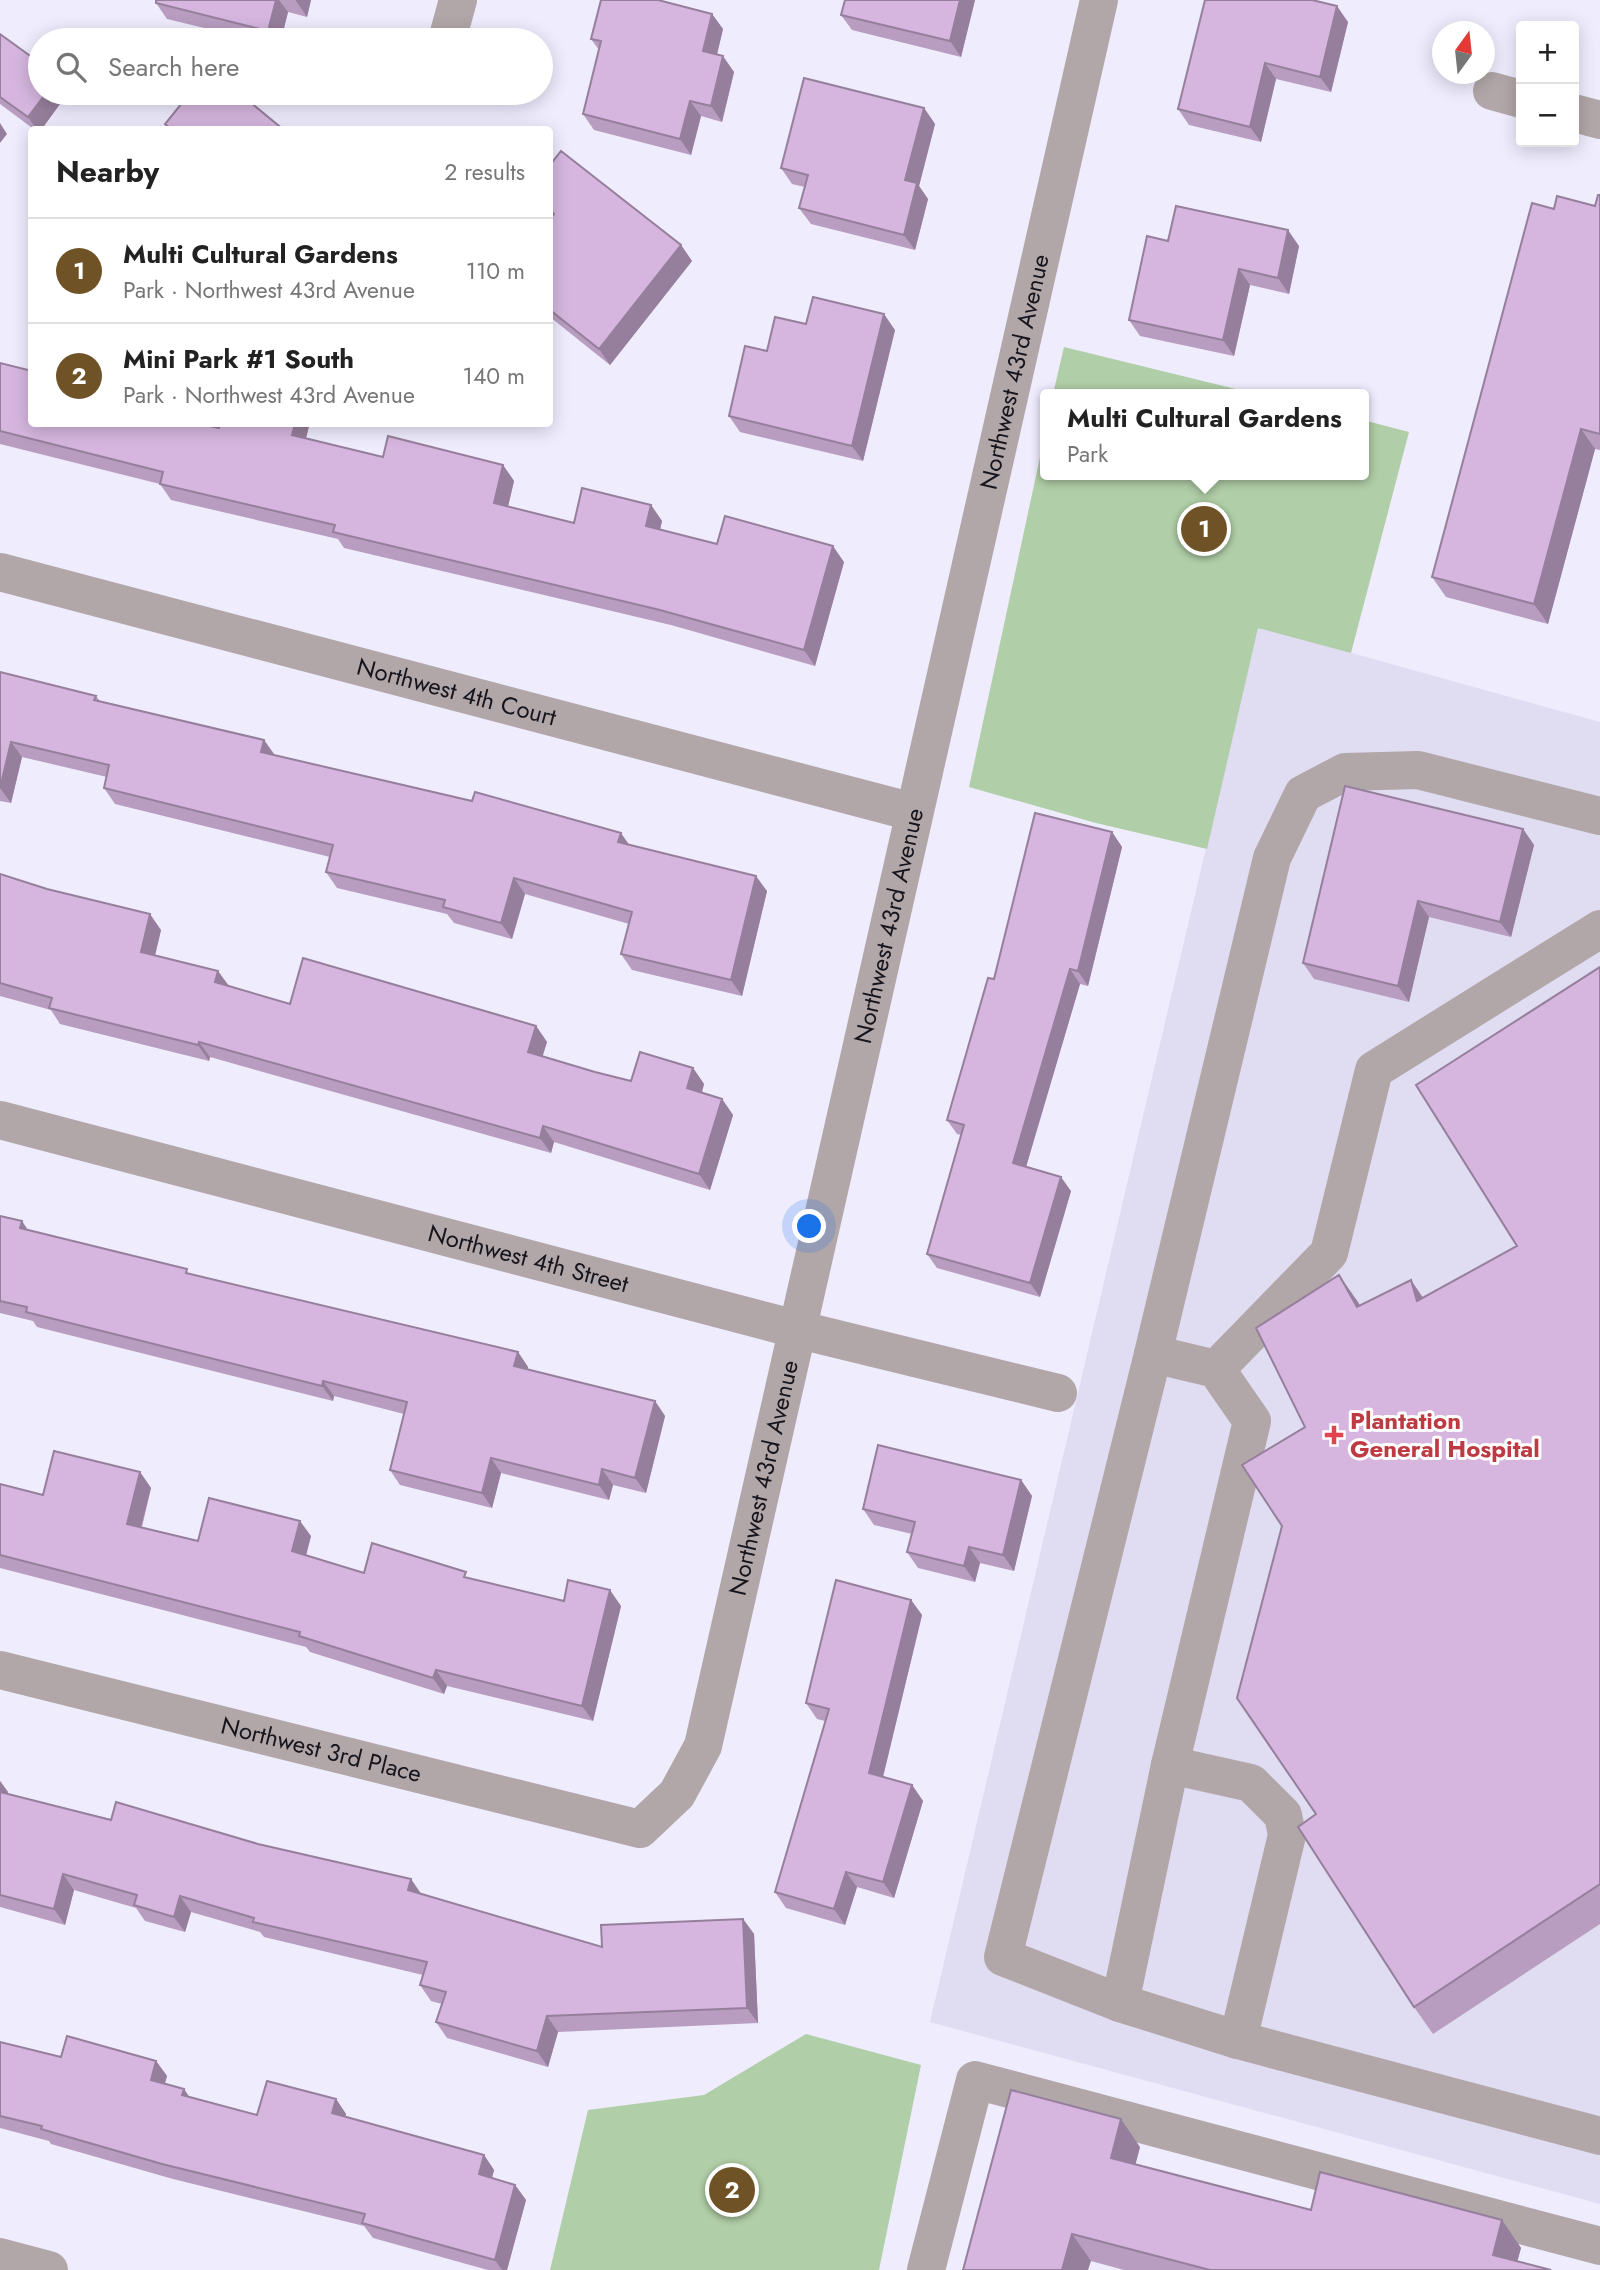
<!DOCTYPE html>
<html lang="en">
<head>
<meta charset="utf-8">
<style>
	:root { --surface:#fff; --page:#f6f6f6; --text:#222; --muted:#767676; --line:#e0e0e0; --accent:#6f5225 }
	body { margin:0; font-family:Jost,sans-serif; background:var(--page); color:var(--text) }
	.controls { position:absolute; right:21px; top:21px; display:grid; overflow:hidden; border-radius:7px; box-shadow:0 4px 18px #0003 }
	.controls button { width:63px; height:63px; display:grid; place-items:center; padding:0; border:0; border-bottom:2px solid var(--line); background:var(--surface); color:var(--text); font:35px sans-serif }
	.compass { position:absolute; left:1432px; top:21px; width:63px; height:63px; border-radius:50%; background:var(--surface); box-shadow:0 4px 18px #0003; rotate:15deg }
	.you { position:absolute; left:810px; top:1227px; width:24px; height:24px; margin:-18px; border:5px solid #fff; border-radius:50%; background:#1a73e8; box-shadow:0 0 0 10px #1a73e833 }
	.badge { display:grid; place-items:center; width:46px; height:46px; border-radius:50%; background:var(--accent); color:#fff; font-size:23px; font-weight:700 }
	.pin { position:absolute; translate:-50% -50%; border:4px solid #fff; box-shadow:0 2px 7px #0006 }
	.popup { position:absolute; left:1040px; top:389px; width:329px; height:91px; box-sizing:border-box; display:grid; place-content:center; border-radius:7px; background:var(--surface); filter:drop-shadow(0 2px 5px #0005); font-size:23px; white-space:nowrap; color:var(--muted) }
	.popup b { font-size:26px; color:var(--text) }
	.popup::after { content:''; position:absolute; left:50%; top:100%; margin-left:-14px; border:14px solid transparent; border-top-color:var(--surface) }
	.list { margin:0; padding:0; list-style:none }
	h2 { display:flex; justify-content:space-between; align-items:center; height:91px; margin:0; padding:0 28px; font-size:30px }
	h2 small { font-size:23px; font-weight:400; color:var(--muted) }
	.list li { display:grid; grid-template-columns:46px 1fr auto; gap:21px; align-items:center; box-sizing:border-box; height:105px; padding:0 28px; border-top:2px solid var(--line) }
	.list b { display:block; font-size:26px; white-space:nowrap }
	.list p { margin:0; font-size:23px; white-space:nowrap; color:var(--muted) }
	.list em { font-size:23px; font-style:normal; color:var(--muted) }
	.icon { flex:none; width:38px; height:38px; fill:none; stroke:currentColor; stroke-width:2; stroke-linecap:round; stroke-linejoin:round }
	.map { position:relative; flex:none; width:1600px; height:2270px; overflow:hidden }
	.search { position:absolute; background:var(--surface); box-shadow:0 4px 18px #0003; left:28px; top:28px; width:525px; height:77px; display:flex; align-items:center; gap:18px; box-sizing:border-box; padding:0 24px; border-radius:38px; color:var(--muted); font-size:26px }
	.panel { position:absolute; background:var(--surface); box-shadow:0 4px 18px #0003; left:28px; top:126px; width:525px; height:301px; border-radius:7px }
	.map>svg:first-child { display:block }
	.built { fill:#e0dcf2 }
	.green { fill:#b0cea7 }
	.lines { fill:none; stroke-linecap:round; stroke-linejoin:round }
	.minor { stroke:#b2a7a8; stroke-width:38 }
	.wall { fill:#b89dc0 }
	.shaded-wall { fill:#967f9c }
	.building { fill:#d6b6df; stroke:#967f9c; stroke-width:2 }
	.health-dot { fill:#e0444e; stroke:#fff; stroke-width:2.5 }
	.labels { text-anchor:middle; stroke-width:6; stroke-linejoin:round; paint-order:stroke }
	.street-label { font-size:24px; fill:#16141c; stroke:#fff }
	.health-label { font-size:24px; font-weight:bold; fill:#be3a42; stroke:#fff; text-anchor:start }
</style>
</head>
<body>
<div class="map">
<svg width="1600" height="2270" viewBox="0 0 1600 2270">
	<rect width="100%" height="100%" fill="#efecfe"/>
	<path class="built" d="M 1258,627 L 1600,722 L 1600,2204 L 930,2022 Z"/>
	<path class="green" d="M 1064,347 L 1256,394 L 1053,394 Z
		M 1363,420 L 1409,432 L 1351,653 L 1258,628 L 1207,849 L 1096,823 L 969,787 L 1045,434 L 1045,475 L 1363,475 Z
		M 806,2034 L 921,2065 L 879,2270 L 550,2270 L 588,2110 L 704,2095 Z"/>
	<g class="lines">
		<g class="minor">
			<path d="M 447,40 L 458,0"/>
			<path d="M 1492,91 L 1521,99"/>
			<path d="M 1574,113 L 1600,120"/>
			<path id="s1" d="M 0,572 L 913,812"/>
			<path d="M 1600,816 L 1418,770 L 1345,772 L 1303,794 L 1272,858 L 1153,1354 L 1003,1957 L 1120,2003 L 1238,2040 L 1600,2136"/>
			<path id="s2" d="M 0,1120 L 796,1329 L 1058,1393"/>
			<path d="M 1216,1369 L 1329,1253 L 1374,1070 L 1600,929"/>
			<path id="s3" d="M 0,1670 L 640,1829 L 677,1794 L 703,1746 L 1099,0"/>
			<path d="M 1170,1765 L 1251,1783 L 1283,1815 L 1287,1835 L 1238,2040"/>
			<path d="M 1120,2003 L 1170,1765 L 1252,1421 L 1216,1369 L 1153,1354"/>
			<path d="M 0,2257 L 49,2270"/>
			<path d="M 926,2270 L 975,2080 L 1600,2246"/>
		</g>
	</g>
	<path class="wall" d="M 156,0 L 311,0 L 307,17 L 288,12 L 281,40 L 254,40 L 167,19 L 156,3 Z
		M 975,0 L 961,57 L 852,30 L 841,15 Z
		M 1205,0 L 1348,22 L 1331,92 L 1276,79 L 1261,142 L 1189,125 L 1178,109 Z
		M 712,14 L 723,29 L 717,54 L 734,72 L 722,122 L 701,116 L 691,155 L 594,130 L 583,114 L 599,50 L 591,39 Z
		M 0,34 L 40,93 L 68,93 L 41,130 L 35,130 L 0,104 Z
		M 924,108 L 935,124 L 919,186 L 928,199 L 915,250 L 811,224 L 799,208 L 805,187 L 792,184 L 781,168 Z
		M 550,165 L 681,245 L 692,261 L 610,365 L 550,317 L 550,219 L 551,218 L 550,217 Z
		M 1600,195 L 1600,450 L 1595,449 L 1548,624 L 1446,597 L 1432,577 Z
		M 1168,241 L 1299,246 L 1289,294 L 1250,285 L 1234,356 L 1140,336 L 1129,320 Z
		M 806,324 L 895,330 L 863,461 L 740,432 L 729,416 L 767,351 Z
		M 0,363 L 32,424 L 219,428 L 220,424 L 307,424 L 309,426 L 306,438 L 383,457 L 503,465 L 514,481 L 508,507 L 574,523 L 651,505 L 662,521 L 660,530 L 717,544 L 844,562 L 815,666 L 671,625 L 344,548 L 338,539 L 171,500 L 160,484 L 0,444 Z
		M 0,672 L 96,696 L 100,701 L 264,740 L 275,755 L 628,844 L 767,891 L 742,996 L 632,970 L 621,954 L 629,924 L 525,894 L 512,939 L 454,923 L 447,914 L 337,888 L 326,872 L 330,857 L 115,804 L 104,788 L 107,777 L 22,757 L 11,803 L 0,801 Z
		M 1523,829 L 1534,845 L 1511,937 L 1429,917 L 1409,1002 L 1314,979 L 1303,963 Z
		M 1112,832 L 1122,847 L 1088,986 L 1080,984 L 1026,1167 L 1071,1191 L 1040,1297 L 937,1268 L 927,1254 L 961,1135 L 957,1134 L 947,1120 L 994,979 Z
		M 0,874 L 161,930 L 155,955 L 218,971 L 228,986 L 290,1004 L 536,1026 L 547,1042 L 542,1056 L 595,1072 L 631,1081 L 693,1068 L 704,1084 L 702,1093 L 722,1099 L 733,1115 L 710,1190 L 554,1142 L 551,1153 L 210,1057 L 209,1061 L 60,1024 L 51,1010 L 0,996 Z
		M 1600,967 L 1600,1924 L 1433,2034 L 1414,2007 L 1316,1814 L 1282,1526 L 1305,1427 L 1360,1305 L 1423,1298 L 1517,1246 Z
		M 0,1216 L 28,1230 L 190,1274 L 518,1352 L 528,1367 L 527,1370 L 655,1401 L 665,1416 L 646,1493 L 613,1485 L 609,1500 L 501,1473 L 492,1508 L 400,1485 L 390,1470 L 404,1414 L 334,1396 L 333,1401 L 37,1327 L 33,1321 L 0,1313 Z
		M 140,1472 L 151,1488 L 142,1527 L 198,1541 L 311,1536 L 306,1555 L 364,1573 L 470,1578 L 564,1601 L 621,1606 L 593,1721 L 447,1686 L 444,1694 L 310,1652 L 306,1647 L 0,1568 L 0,1484 L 43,1495 Z
		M 1021,1480 L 1032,1496 L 1014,1571 L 980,1563 L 975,1582 L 918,1568 L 907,1552 L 912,1534 L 874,1525 L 863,1509 Z
		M 911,1600 L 922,1615 L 883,1777 L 912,1785 L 923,1801 L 894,1898 L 857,1887 L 845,1925 L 786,1908 L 775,1892 L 825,1721 L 817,1719 L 806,1703 Z
		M 0,1781 L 8,1792 L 7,1794 L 421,1894 L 602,1947 L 743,1919 L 754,1934 L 758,2023 L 558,2032 L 548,2067 L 447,2038 L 436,2022 L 442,2004 L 431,2001 L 420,1985 L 423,1975 L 264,1937 L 260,1932 L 191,1912 L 185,1932 L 145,1921 L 136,1908 L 74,1890 L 65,1925 L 0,1907 Z
		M 0,2042 L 61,2057 L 156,2061 L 167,2076 L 165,2084 L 184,2089 L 189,2097 L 257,2115 L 336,2099 L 346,2114 L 345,2117 L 484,2155 L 494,2170 L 492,2178 L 515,2185 L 526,2200 L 507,2270 L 488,2270 L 373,2238 L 364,2226 L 173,2179 L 51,2144 L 49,2141 L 0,2128 Z
		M 1140,2147 L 1135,2165 L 1311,2210 L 1502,2220 L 1521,2248 L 1517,2261 L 1551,2270 L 1124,2270 L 1091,2261 L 963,2270 Z"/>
	<path class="shaded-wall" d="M 276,0 L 279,0 L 288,12 L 281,40 L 275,40 L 268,31 Z
		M 296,0 L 311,0 L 307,17 L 296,1 Z
		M 960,0 L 975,0 L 961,57 L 950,41 Z
		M 1337,6 L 1348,22 L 1331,92 L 1320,77 Z
		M 712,14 L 723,29 L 714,67 L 703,51 Z
		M 723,56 L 734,72 L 722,122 L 711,106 Z
		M 1265,63 L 1276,79 L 1261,142 L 1250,127 Z
		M 46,93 L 68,93 L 41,130 L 37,130 L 28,117 Z
		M 690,101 L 701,116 L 691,155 L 680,139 Z
		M 924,108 L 935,124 L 919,186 L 928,199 L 915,250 L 904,235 L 905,180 Z
		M 0,123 L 7,134 L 0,143 Z
		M 1288,230 L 1299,246 L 1289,294 L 1278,278 Z
		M 681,245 L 692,261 L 610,365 L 599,349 Z
		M 1239,269 L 1250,285 L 1234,356 L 1223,340 Z
		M 884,314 L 895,330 L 863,461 L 852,446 Z
		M 295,424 L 307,424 L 309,426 L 303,450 L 292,435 Z
		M 1581,429 L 1595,449 L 1548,624 L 1534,604 Z
		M 503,465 L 514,481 L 505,519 L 494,503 Z
		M 651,505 L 662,521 L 657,542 L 646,526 Z
		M 833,546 L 844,562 L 815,666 L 804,650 Z
		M 264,740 L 275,756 L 261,752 Z
		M 11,742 L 22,757 L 11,803 L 0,788 Z
		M 1523,829 L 1534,845 L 1511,937 L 1500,922 Z
		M 1112,832 L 1122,847 L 1088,986 L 1078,971 Z
		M 621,833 L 632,849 L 618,842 Z
		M 756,876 L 767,891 L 742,996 L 731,980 Z
		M 514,878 L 525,894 L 512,939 L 501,923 Z
		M 1418,901 L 1429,917 L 1409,1002 L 1398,986 Z
		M 150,914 L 161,930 L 152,968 L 141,952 Z
		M 1070,969 L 1080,984 L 1023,1177 L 1013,1163 Z
		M 218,971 L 229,986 L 215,982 Z
		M 536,1026 L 547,1042 L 539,1068 L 528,1052 Z
		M 199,1042 L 210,1057 L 209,1061 L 198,1045 Z
		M 693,1068 L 704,1084 L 698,1104 L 687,1088 Z
		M 722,1099 L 733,1115 L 710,1190 L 699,1174 Z
		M 543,1126 L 554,1142 L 551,1153 L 540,1138 Z
		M 1061,1177 L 1071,1191 L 1040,1297 L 1030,1283 Z
		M 22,1221 L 32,1236 L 20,1228 Z
		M 1339,1275 L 1358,1302 L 1376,1334 L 1357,1307 Z
		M 1411,1280 L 1430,1308 L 1417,1301 Z
		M 518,1352 L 528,1367 L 524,1381 L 514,1366 Z
		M 323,1381 L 334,1396 L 333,1401 L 322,1386 Z
		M 655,1401 L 665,1416 L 646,1493 L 635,1478 Z
		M 491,1458 L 501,1473 L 492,1508 L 482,1493 Z
		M 602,1469 L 613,1485 L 609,1500 L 599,1485 Z
		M 140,1472 L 151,1488 L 138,1539 L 127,1524 Z
		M 1021,1480 L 1032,1496 L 1014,1571 L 1003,1555 Z
		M 300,1521 L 311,1536 L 303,1567 L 292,1551 Z
		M 969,1547 L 980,1563 L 975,1582 L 964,1566 Z
		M 610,1590 L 621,1606 L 593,1721 L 582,1706 Z
		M 911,1600 L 922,1615 L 880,1789 L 869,1773 Z
		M 436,1670 L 447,1686 L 444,1694 L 433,1678 Z
		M 0,1781 L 8,1792 L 4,1806 L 0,1801 Z
		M 912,1785 L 923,1801 L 894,1898 L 883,1882 Z
		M 846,1872 L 857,1887 L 845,1925 L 834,1909 Z
		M 63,1874 L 74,1890 L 65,1925 L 54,1909 Z
		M 411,1879 L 422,1895 L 408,1890 Z
		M 180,1896 L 191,1912 L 185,1932 L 174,1917 Z
		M 743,1919 L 754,1934 L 758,2023 L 747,2008 Z
		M 547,2016 L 558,2032 L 548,2067 L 537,2051 Z
		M 156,2061 L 167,2076 L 161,2095 L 151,2080 Z
		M 184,2089 L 194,2104 L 182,2095 Z
		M 336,2099 L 346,2114 L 342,2128 L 332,2113 Z
		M 1121,2119 L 1140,2147 L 1130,2185 L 1111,2158 Z
		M 484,2155 L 494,2170 L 489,2189 L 479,2174 Z
		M 515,2185 L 526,2200 L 507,2270 L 502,2270 L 495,2260 Z
		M 1502,2220 L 1521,2248 L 1515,2270 L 1493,2255 Z
		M 1072,2234 L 1091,2261 L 1088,2270 L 1062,2270 Z"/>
	<path class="building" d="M 156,0 L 276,0 L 268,31 L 156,3 Z
		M 601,0 L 658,0 L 712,14 L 703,51 L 723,56 L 711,106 L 690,101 L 680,139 L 583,114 L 601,41 L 591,39 Z
		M 845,0 L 960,0 L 950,41 L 841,15 Z
		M 1205,0 L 1312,0 L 1337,6 L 1320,77 L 1265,63 L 1250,127 L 1178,109 Z
		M 0,34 L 40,63 L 40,93 L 46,93 L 28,117 L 0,97 Z
		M 804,78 L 924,108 L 905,180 L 917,183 L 904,235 L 799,208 L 808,175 L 781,168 Z
		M 190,93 L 239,93 L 284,130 L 172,130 L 165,124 Z
		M 561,151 L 681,245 L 599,349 L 550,310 L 550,219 L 554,214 L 550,210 L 550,165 Z
		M 1598,195 L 1600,195 L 1600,434 L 1581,429 L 1534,604 L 1432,577 L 1532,203 L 1554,209 L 1557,196 L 1595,206 Z
		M 1176,206 L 1288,230 L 1278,278 L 1239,269 L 1223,340 L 1129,320 L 1147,236 L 1168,241 Z
		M 813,297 L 884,314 L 852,446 L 729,416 L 745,346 L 767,351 L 775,317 L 806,324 Z
		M 0,363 L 32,371 L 32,424 L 201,424 L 219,428 L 220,424 L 295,424 L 292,435 L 383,457 L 388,436 L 503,465 L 494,503 L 574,523 L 582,488 L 651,505 L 646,526 L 717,544 L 725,516 L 833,546 L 804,650 L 660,610 L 333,532 L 335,525 L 160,484 L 163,472 L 0,431 Z
		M 0,672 L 96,696 L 94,700 L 264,740 L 261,752 L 472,801 L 475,792 L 621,833 L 618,842 L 756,876 L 731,980 L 621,954 L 632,912 L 514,878 L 501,923 L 443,907 L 445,900 L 326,872 L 333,845 L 104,788 L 109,765 L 11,742 L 0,788 Z
		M 1345,786 L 1523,829 L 1500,922 L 1418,901 L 1398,986 L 1303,963 Z
		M 1035,813 L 1112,832 L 1078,971 L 1070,969 L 1013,1163 L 1061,1177 L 1030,1283 L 927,1254 L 964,1125 L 947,1120 L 988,978 L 994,979 Z
		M 0,874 L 47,889 L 150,914 L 141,952 L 218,971 L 215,982 L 290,1004 L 303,958 L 536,1026 L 528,1052 L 595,1072 L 631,1081 L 640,1052 L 693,1068 L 687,1088 L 722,1099 L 699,1174 L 543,1126 L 540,1138 L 199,1042 L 198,1045 L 49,1008 L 52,998 L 0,983 Z
		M 1600,967 L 1600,1884 L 1414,2007 L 1298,1827 L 1316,1814 L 1237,1698 L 1282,1526 L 1242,1465 L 1305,1427 L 1256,1328 L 1339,1275 L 1357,1307 L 1411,1280 L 1417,1301 L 1517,1246 L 1416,1085 Z
		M 0,1216 L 22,1221 L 20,1228 L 187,1269 L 186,1273 L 518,1352 L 514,1366 L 655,1401 L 635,1478 L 602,1469 L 599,1485 L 491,1458 L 482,1493 L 390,1470 L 407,1402 L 323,1381 L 322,1386 L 26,1312 L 27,1307 L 0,1301 Z
		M 878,1445 L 1021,1480 L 1003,1555 L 969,1547 L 964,1566 L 907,1552 L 915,1522 L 863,1509 Z
		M 54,1451 L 140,1472 L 127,1524 L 198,1541 L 209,1498 L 300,1521 L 292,1551 L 364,1573 L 372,1543 L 466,1572 L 464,1577 L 564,1601 L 568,1580 L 610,1590 L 582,1706 L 436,1670 L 433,1678 L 299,1636 L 300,1632 L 0,1555 L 0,1484 L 43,1495 Z
		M 836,1580 L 911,1600 L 869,1773 L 912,1785 L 883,1882 L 846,1872 L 834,1909 L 775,1892 L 829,1709 L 806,1703 Z
		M 0,1792 L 111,1820 L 116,1802 L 258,1844 L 411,1879 L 408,1890 L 602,1947 L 601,1925 L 743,1919 L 747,2008 L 547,2016 L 537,2051 L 436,2022 L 446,1992 L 420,1985 L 427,1962 L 253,1922 L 254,1918 L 180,1896 L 174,1917 L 134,1905 L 137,1895 L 63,1874 L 54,1909 L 0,1895 Z
		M 67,2036 L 156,2061 L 151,2080 L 184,2089 L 182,2095 L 257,2115 L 267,2081 L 336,2099 L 332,2113 L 484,2155 L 479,2174 L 515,2185 L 495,2260 L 362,2223 L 365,2214 L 162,2164 L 41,2129 L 42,2126 L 0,2116 L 0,2042 L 61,2057 Z
		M 1011,2090 L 1121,2119 L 1111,2158 L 1311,2210 L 1320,2172 L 1502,2220 L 1493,2255 L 1551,2270 L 1210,2270 L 1072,2234 L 1062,2270 L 963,2270 Z"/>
	<path class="health-dot" d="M1330.5 1424.5h7v7h7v7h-7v7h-7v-7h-7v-7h7z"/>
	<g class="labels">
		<g class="street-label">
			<text dy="8" stroke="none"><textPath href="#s3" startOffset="2174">Northwest 43rd Avenue</textPath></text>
			<text dy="8" stroke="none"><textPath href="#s1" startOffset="472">Northwest 4th Court</textPath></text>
			<text dy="8" stroke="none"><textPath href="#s3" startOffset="1606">Northwest 43rd Avenue</textPath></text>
			<text dy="8" stroke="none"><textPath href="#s2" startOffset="546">Northwest 4th Street</textPath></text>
			<text dy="8" stroke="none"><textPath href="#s3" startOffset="1040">Northwest 43rd Avenue</textPath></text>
			<text dy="8" stroke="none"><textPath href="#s3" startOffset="331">Northwest 3rd Place</textPath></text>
		</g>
		<g class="health-label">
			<text x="1350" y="1429">Plantation<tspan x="1350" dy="28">General Hospital</tspan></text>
		</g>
	</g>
</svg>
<div class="controls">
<button>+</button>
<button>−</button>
</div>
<svg class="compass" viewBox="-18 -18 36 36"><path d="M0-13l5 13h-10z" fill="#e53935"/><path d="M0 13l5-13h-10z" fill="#767676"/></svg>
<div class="you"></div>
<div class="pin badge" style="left:1204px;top:529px">1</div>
<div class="popup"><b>Multi Cultural Gardens</b>Park</div>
<div class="pin badge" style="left:732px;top:2190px">2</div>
<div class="search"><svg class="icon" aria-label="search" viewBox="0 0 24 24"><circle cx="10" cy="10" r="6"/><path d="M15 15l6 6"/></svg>Search here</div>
<section class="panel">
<h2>Nearby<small>2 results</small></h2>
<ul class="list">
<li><span class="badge">1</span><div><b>Multi Cultural Gardens</b><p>Park · Northwest 43rd Avenue</p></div><em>110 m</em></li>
<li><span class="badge">2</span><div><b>Mini Park #1 South</b><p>Park · Northwest 43rd Avenue</p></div><em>140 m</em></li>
</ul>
</section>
</div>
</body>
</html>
